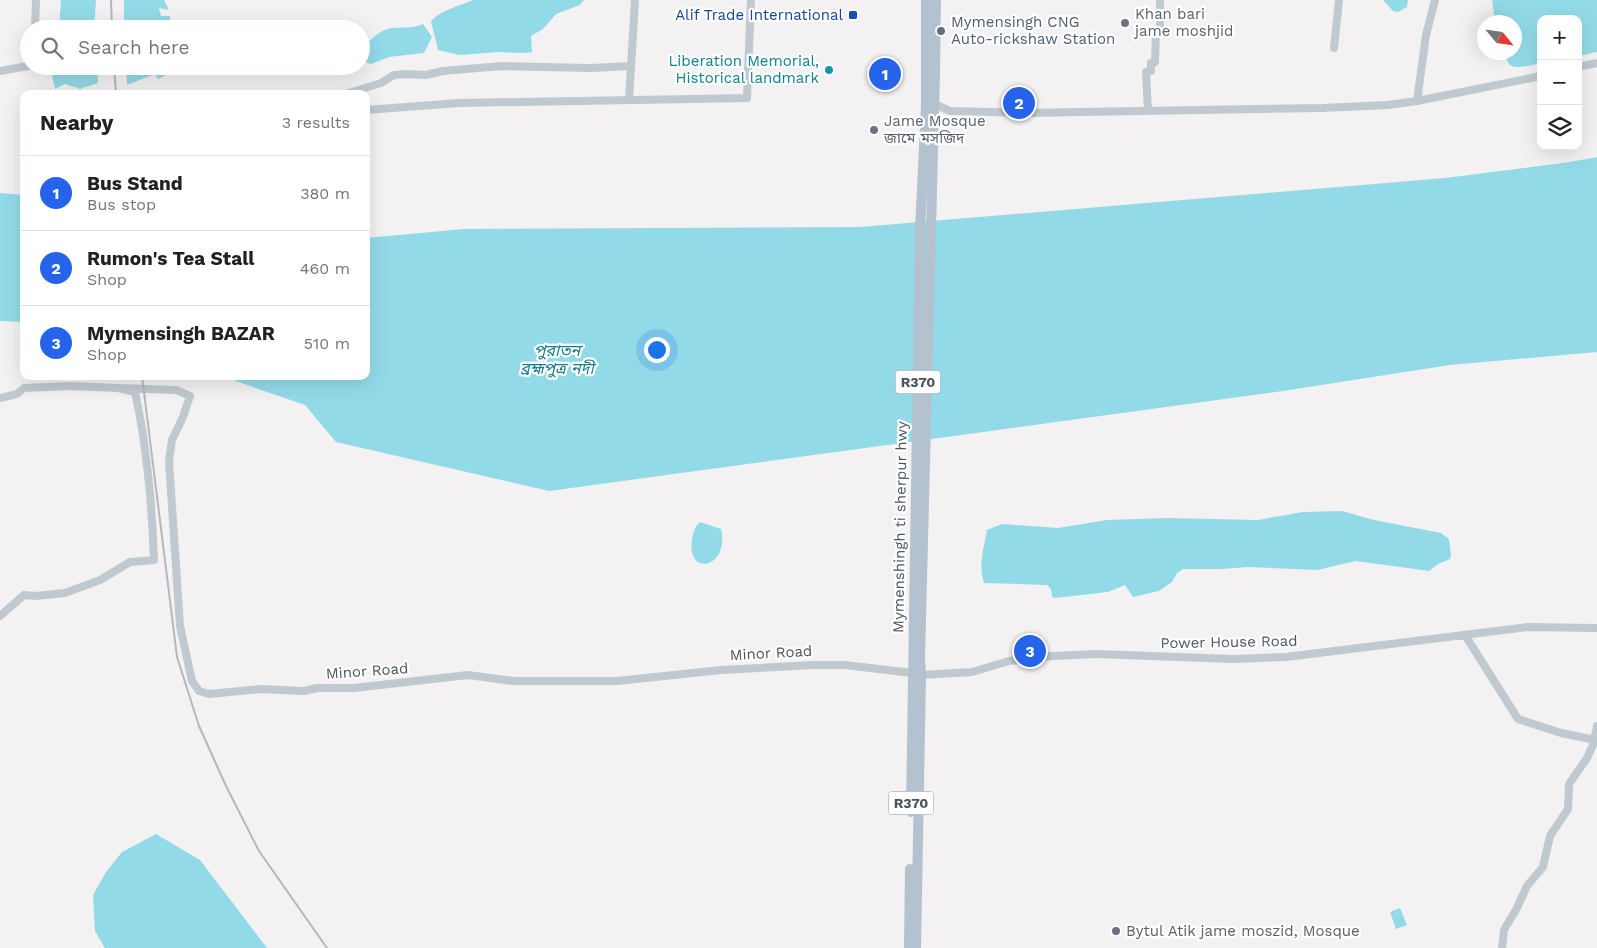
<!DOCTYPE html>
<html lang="en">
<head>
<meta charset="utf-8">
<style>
	:root { --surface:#fff; --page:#f2f2f2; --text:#202124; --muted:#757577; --line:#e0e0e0; --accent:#2563eb }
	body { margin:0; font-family:"Work Sans","Noto Sans Bengali",sans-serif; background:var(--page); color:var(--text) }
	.controls { position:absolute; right:15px; top:15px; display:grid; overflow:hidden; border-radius:10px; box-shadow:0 5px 20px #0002 }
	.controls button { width:45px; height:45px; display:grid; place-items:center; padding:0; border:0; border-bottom:1px solid var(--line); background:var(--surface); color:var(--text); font:25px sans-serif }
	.compass { position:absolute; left:1477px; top:15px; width:45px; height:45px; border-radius:50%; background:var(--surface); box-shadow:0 5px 20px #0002; rotate:119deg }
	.you { position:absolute; left:656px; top:349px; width:18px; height:18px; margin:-12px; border:4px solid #fff; border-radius:50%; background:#1a73e8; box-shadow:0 0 0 8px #1a73e833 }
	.badge { display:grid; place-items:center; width:32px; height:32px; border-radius:50%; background:var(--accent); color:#fff; font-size:16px; font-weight:700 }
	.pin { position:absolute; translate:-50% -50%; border:2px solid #fff; box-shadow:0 1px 5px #0006 }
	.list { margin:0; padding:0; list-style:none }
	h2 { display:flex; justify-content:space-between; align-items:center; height:65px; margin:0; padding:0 20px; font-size:21px }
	h2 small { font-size:16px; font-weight:400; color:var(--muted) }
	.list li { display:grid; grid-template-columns:32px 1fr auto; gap:15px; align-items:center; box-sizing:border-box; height:75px; padding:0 20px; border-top:1px solid var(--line) }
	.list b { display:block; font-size:19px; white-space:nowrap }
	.list p { margin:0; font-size:16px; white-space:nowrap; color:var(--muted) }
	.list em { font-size:16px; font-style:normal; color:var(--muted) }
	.icon { flex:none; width:28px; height:28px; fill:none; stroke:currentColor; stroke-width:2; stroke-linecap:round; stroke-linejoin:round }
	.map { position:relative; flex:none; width:1597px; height:948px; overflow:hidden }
	.search { position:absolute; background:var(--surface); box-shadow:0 5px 20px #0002; left:20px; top:20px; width:350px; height:55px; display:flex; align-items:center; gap:12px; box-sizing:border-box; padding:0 18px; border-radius:28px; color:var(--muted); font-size:19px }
	.panel { position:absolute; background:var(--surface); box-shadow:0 5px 20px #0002; left:20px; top:90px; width:350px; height:290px; border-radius:10px }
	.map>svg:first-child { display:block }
	.water { fill:#93dae8 }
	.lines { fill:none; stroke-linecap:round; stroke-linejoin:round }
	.minor { stroke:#c0c9cf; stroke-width:8 }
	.major { stroke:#b3c2ce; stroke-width:10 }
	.rail { stroke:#b4b7bb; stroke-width:2 }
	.transit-dot { fill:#1a4fb4; stroke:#fff; stroke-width:2 }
	.worship-dot { fill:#6b7280; stroke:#fff; stroke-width:2 }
	.service-dot { fill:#5c6f8a; stroke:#fff; stroke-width:2 }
	.culture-dot { fill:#0f9aa8; stroke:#fff; stroke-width:2 }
	.labels { text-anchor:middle; stroke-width:4.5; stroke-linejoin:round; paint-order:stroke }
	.shield { fill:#fff; stroke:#80888e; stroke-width:1 }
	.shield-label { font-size:14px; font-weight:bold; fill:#4a555e }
	.worship-label { font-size:15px; fill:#5b616d; stroke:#fff; text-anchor:start }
	.transit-label { font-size:15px; fill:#164399; stroke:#fff; text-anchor:end }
	.service-label { font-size:15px; fill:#4e5e75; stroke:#fff; text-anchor:start }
	.culture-label { font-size:15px; fill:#0d838f; stroke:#fff; text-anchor:end }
	.street-label { font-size:15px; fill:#4a555e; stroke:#fff }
	.water-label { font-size:16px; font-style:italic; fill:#147c90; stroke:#fff }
</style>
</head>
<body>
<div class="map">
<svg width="1597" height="948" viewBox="0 0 1597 948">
	<rect width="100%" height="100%" fill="#f3f1f1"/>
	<path class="water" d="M 61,0 L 96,0 L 94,29 L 59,29 Z
		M 124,0 L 164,0 L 169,10 L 159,8 L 161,16 L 170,16 L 170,22 L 177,29 L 124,29 Z
		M 473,0 L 584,0 L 580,5 L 556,14 L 543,29 L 531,36 L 532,52 L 525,53 L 497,52 L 460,55 L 438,50 L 431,21 C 442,9 458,7 473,0 Z
		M 1383,0 L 1408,0 L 1407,7 L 1398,12 L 1393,11 Z
		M 1492,0 L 1597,0 L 1597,52 L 1578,56 L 1578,19 L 1541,19 L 1541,63 C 1533,64 1516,71 1509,64 C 1507,61 1506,56 1504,53 L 1514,52 L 1514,22 L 1495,22 Z
		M 423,24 L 432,37 L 424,53 L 389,57 L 371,64 L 365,62 L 361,57 L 363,47 C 371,40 380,29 392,28 C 403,27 412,29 423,24 Z
		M 54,66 L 97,66 L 98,83 L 80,89 L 65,84 L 55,89 L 51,71 Z
		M 126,66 L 179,66 L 178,69 L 158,79 L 155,74 L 127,85 Z
		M 1597,157 L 1597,352 L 1450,365 L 1276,392 L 549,491 L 336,442 L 305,405 L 221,376 L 366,376 L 366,238 L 464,229 L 860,227 L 1445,178 L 1570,162 Z
		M 0,193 L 24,195 L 24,322 L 0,321 Z
		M 1342,511 L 1374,520 L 1441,533 L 1449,539 L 1451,556 L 1450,559 L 1438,564 L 1429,571 L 1356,561 L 1317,570 L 1248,567 L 1221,569 L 1183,569 L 1177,573 L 1172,582 L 1159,591 L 1133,597 L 1125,585 L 1108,592 L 1055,598 L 1052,597 L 1051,589 L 1047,585 L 984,583 C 978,565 984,548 987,530 L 1002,524 L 1058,528 L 1107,520 L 1167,518 L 1258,520 L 1303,512 Z
		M 700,522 L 721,529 C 730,568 686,578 692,539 C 693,533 695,526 700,522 Z
		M 156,834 L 200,860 L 267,948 L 105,948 L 95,931 L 93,895 L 106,872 L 122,852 Z
		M 1400,908 L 1407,925 L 1396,929 L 1390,912 Z"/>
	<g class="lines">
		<path class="minor" d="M 35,29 L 36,0
			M 1334,48 L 1339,0
			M 1578,67 L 1597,63
			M 0,71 L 28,66 L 29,62
			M 346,94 L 381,83 L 394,75 L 407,74 L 426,75 L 443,71 L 502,66 L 591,68 L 630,66
			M 629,100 L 635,0
			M 1417,101 L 1426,35 L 1435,0
			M 934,104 L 950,111 L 1023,113 L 1322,108 L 1388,105 L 1417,101 L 1541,76
			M 366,110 L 459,103 L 747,98 L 751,0
			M 1148,111 L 1146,72 L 1151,71 L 1151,63 L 1155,62 L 1156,31 L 1160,30 L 1160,0
			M 118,388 L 176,390 L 190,396 L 183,417 L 172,440 L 169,461 L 180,626 L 192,681 L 199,691 L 209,694 L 261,689 L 304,691 L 317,688 L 354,688 L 468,675 L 513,681 L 617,681 L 721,670 L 814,665 L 845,665 L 912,673
			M 0,398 L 17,394 L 24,388 L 70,386 L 118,388 L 135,392 C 147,447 152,504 154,560 L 130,562 L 100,580 L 65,593 L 35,596 L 24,595 L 0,616
			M 1465,635 L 1518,719 L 1561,733 L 1596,740
			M 921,675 L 972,672 L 1009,661 L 1053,656 L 1096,654 L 1233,659 L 1286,657 L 1528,627 L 1597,628
			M 1502,948 L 1504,930 L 1517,908 L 1527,886 L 1543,867 L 1550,836 L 1568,809 L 1569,784 L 1587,758 L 1593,745 L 1597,726"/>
		<path class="major" d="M 911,812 L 920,230 L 926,106 L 926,0
			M 909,948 L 910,869
			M 916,948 L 921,675 L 920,658 L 935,73 L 936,0"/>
		<path class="rail" d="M 111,0 L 112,29
			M 114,66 L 116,94
			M 142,376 L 177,657 L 199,726 L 226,786 L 259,851 L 327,948"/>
	</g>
	<rect class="transit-dot" x="848" y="10" width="10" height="10" rx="2.5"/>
	<g class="worship-dot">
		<circle cx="1125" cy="23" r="5"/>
		<circle cx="874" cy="130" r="5"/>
		<circle cx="1116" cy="931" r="5"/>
	</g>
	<circle class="service-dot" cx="941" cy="31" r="5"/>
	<circle class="culture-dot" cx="829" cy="70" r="5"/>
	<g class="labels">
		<g class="shield">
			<rect x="895.5" y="370.5" width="45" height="23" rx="4"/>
			<rect x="888.5" y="791.5" width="45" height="23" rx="4"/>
		</g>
		<g class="shield-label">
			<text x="918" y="387">R370</text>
			<text x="911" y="808">R370</text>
		</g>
		<g class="worship-label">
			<text x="1135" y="19">Khan bari<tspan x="1135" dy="17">jame moshjid</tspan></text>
			<text x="884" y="126">Jame Mosque<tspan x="884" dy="17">জামে মসজিদ</tspan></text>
			<text x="1126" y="936">Bytul Atik jame moszid, Mosque</text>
		</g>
		<g class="transit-label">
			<text x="843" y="20">Alif Trade International</text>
		</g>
		<g class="service-label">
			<text x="951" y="27">Mymensingh CNG<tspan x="951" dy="17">Auto-rickshaw Station</tspan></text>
		</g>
		<g class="culture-label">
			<text x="819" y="66">Liberation Memorial,<tspan x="819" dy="17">Historical landmark</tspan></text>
		</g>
		<g class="street-label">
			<text transform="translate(900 527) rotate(-89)" y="5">Mymenshingh ti sherpur hwy</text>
			<text transform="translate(1229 642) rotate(-1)" y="5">Power House Road</text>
			<text transform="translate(771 653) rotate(-3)" y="5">Minor Road</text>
			<text transform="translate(367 671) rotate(-4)" y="5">Minor Road</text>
		</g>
		<g class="water-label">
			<text x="557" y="356">পুরাতন<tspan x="557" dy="18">ব্রহ্মপুত্র নদী</tspan></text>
		</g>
	</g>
</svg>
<div class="controls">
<button>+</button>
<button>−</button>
<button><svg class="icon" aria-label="layers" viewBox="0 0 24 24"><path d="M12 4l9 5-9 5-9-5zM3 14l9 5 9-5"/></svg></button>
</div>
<svg class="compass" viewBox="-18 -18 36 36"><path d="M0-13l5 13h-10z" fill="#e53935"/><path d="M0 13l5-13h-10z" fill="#757577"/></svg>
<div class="you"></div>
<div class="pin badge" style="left:885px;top:74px">1</div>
<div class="pin badge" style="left:1019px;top:103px">2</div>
<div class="pin badge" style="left:1030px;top:651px">3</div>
<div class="search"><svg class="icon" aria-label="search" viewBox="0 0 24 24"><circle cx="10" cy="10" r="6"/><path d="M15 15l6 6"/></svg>Search here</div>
<section class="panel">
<h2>Nearby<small>3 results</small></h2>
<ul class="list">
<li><span class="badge">1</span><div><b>Bus Stand</b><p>Bus stop</p></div><em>380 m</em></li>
<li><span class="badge">2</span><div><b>Rumon's Tea Stall</b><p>Shop</p></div><em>460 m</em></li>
<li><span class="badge">3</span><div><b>Mymensingh BAZAR</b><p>Shop</p></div><em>510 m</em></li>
</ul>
</section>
</div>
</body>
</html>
